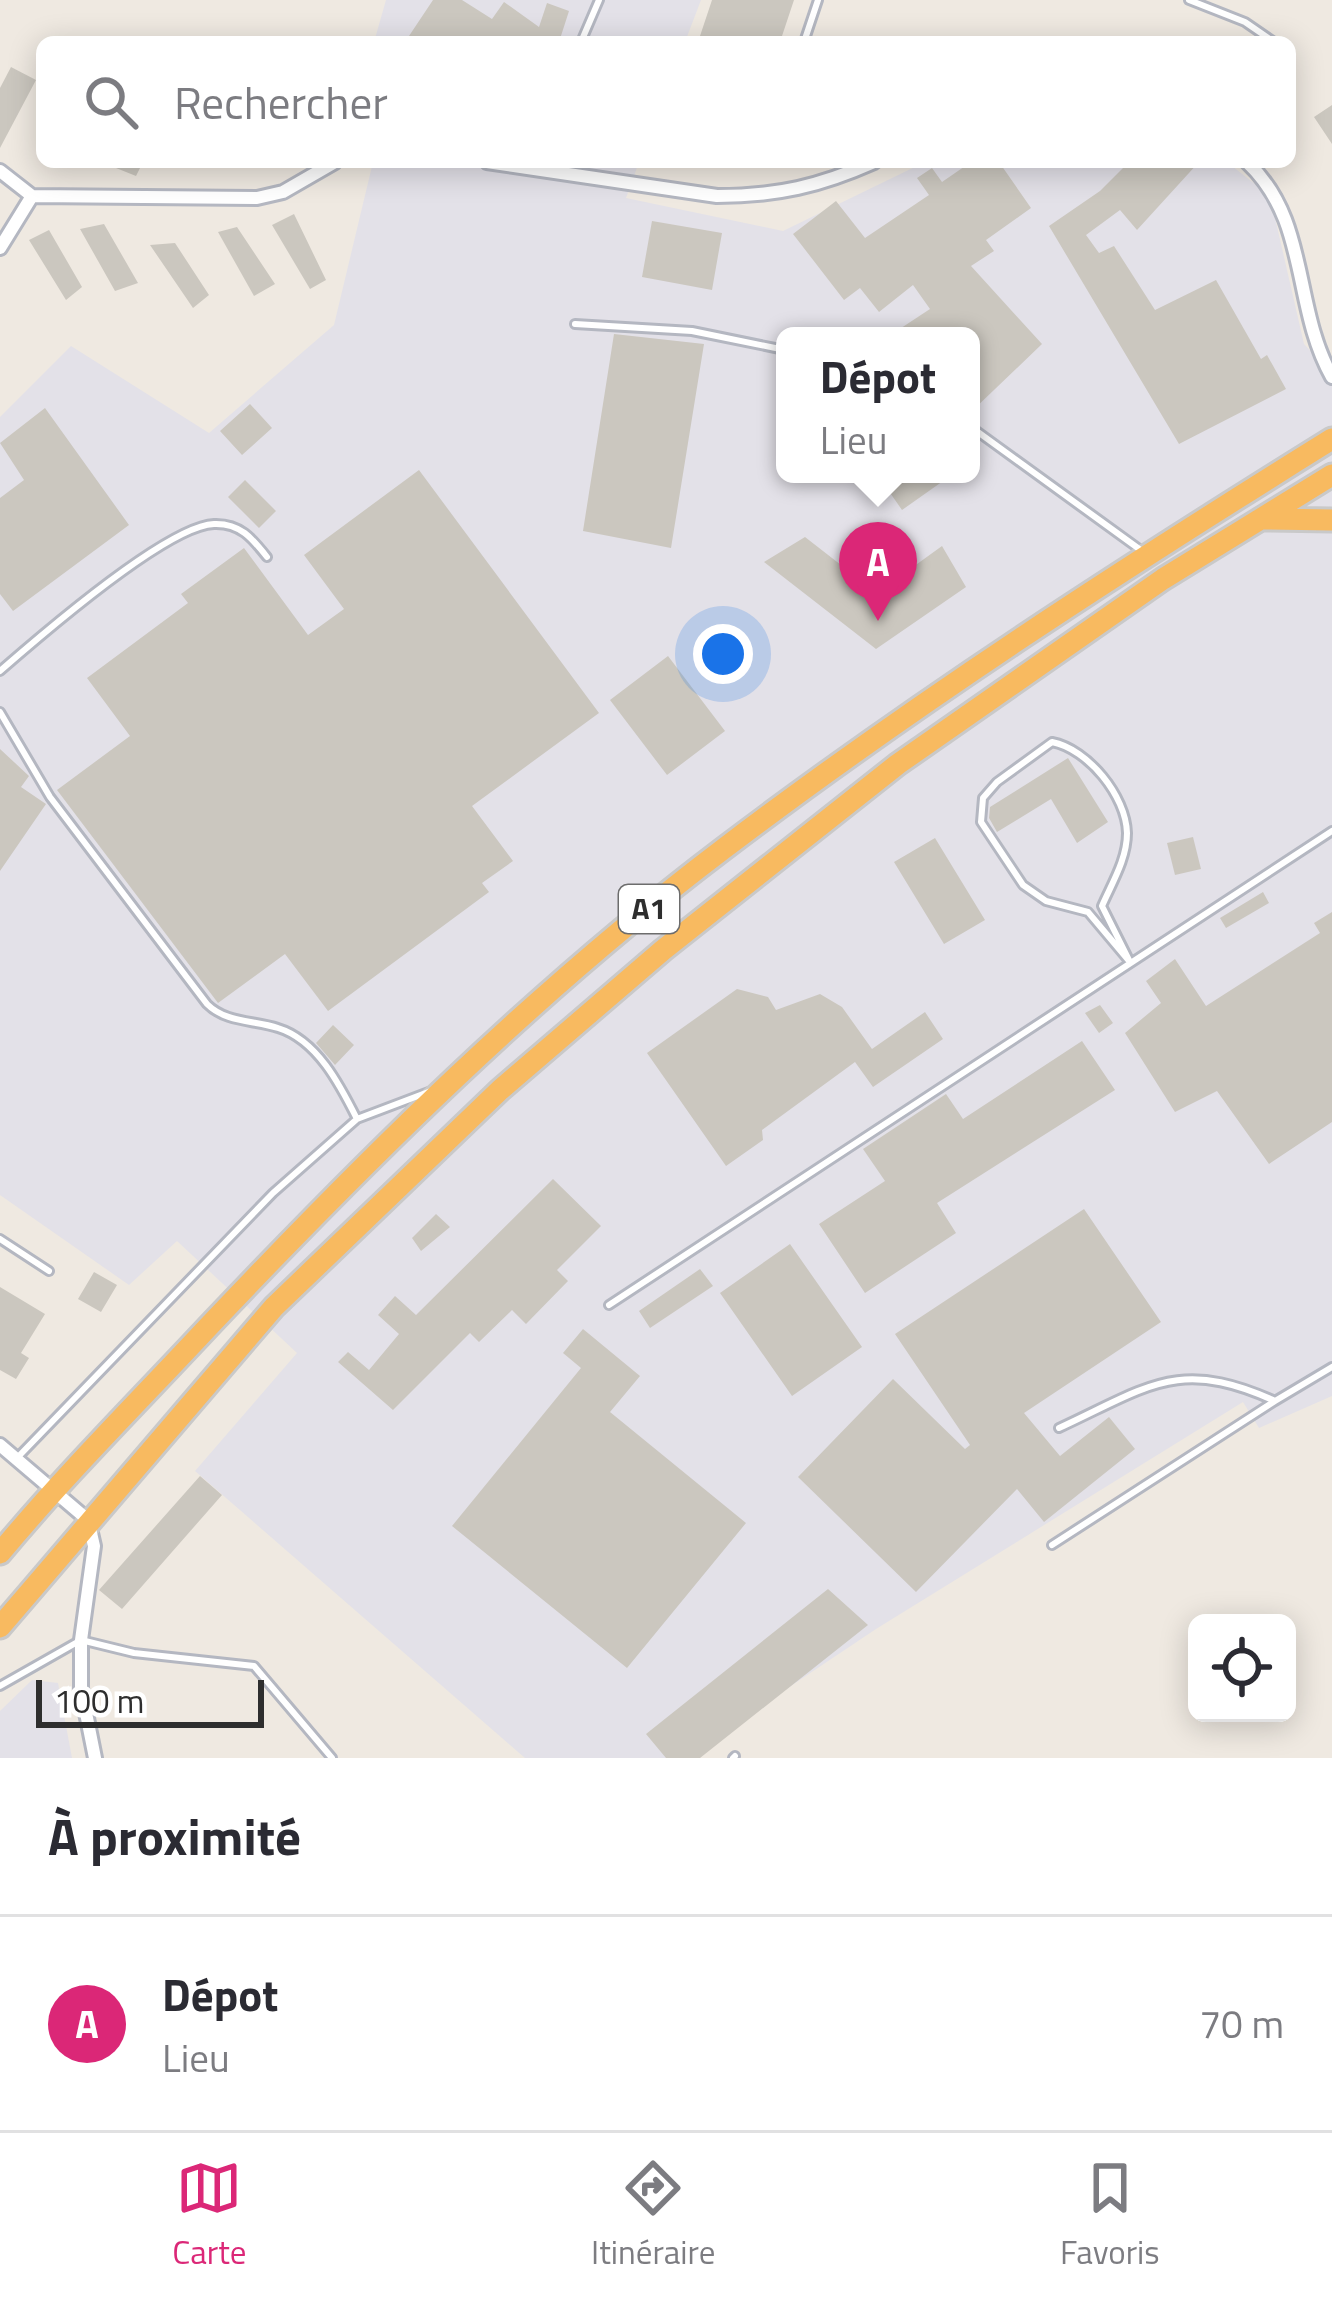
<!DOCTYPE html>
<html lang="fr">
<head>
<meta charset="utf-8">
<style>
	:root { --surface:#fff; --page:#f2f2f3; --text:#2b2b33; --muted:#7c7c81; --line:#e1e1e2; --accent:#db2777 }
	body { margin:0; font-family:"Titillium Web",sans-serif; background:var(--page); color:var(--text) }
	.controls { position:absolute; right:36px; bottom:36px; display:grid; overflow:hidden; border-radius:18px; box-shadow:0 6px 30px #0003 }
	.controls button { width:108px; height:108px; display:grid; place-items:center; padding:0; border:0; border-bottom:3px solid var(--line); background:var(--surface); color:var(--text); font:60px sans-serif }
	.scale { position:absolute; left:36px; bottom:30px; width:228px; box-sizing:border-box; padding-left:12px; border:6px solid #2e2e2e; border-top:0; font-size:33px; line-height:42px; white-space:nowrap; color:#2e2e2e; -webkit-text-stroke:9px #fff; paint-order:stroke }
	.you { position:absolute; left:723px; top:654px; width:42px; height:42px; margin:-30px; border:9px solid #fff; border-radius:50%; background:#1a73e8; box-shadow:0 0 0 18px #1a73e833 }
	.badge { display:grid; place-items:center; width:78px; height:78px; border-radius:50%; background:var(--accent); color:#fff; font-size:39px; font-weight:700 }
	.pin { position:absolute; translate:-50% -99px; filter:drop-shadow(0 3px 6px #0008) }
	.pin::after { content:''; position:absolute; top:63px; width:42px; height:36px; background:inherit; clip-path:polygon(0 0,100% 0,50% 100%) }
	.popup { position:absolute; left:776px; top:327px; width:204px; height:156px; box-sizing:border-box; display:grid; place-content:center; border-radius:18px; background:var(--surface); filter:drop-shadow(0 3px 9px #0005); font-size:39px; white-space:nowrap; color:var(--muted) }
	.popup b { font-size:45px; color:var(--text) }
	.popup::after { content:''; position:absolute; left:50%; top:100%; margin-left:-24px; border:24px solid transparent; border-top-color:var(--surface) }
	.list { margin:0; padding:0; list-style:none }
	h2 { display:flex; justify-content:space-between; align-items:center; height:156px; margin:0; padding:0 48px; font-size:51px }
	h2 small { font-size:39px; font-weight:400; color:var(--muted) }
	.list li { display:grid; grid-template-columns:78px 1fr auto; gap:36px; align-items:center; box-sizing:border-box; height:216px; padding:0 48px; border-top:3px solid var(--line) }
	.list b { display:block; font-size:45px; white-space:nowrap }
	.list p { margin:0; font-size:39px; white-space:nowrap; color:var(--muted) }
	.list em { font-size:39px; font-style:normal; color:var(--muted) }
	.icon { flex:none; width:66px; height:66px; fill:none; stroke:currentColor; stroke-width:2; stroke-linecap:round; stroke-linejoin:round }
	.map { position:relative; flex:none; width:1332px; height:1758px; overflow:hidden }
	.search { position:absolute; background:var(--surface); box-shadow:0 6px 30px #0003; left:36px; right:36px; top:36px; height:132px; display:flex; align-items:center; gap:30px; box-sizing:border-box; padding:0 42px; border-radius:18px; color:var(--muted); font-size:45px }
	.sheet { height:372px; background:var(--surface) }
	nav { display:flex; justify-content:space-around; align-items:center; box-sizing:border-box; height:168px; border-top:3px solid var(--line); background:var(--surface); font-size:33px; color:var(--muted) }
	nav a { display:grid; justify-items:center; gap:6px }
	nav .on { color:var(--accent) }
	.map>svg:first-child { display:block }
	.industrial { fill:#e3e1e8; fill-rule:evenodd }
	.building { fill:#cbc7bf }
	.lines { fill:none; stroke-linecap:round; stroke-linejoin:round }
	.service-casing { stroke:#b4b7c1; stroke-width:12 }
	.minor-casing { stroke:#b4b7c1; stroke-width:18 }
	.trunk-casing { stroke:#c9c9c9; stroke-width:27 }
	.service { stroke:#fff; stroke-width:6 }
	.minor { stroke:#fff; stroke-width:12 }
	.trunk { stroke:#f8ba60; stroke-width:21 }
	.labels { text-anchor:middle; stroke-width:9; stroke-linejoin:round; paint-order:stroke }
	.shield { fill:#fff; stroke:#6d6d6d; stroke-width:3 }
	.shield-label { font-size:30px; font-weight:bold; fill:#2e2e2e }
</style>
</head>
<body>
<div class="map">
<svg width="1332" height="1758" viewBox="0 0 1332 1758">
	<rect width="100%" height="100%" fill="#efe9e1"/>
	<path class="industrial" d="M 386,0 L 701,0 L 685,42 L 374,42 Z
		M 373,162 L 639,162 L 626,198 L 783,231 L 925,162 L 1227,162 L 1270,196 L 1304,344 L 1332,374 L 1332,1396 L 1259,1428 L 1243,1402 L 876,1629 L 683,1758 L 525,1758 L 195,1471 L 297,1353 L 177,1241 L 129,1285 L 0,1195 L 0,417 L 71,346 L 209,433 L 334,325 ZM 785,336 L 971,336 L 971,474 L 785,474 Z
		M 32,1680 L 58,1683 L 72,1758 L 0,1758 L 0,1711 Z"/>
	<path class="building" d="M 433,0 L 462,0 L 492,19 L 504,2 L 539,27 L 547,3 L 569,11 L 559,42 L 405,42 Z
		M 712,0 L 794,0 L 780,42 L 698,42 Z
		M 11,67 L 36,80 L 0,148 L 0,88 Z
		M 1332,105 L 1332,144 L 1314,117 Z
		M 101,162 L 143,162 L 136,176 Z
		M 971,162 L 999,162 L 1031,208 L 986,240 L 994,251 L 971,266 L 1042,344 L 971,412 L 971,336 L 889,336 L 930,309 L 913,285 L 879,312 L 860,288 L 844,300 L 793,234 L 836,201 L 865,238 L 929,195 L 917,178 L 932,168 L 942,182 Z
		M 1129,162 L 1199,162 L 1137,230 L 1120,210 L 1086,235 L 1099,253 L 1114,246 L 1155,310 L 1216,280 L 1261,359 L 1267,355 L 1286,389 L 1179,444 L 1049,226 L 1100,191 Z
		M 294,214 L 326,280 L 310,289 L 272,225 Z
		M 652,221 L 722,233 L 712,290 L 642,277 Z
		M 104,224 L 138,283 L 115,291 L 80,229 Z
		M 237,227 L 275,284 L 254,296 L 218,232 Z
		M 49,230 L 82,287 L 66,300 L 29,240 Z
		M 175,243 L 209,295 L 193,308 L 150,245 Z
		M 614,334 L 704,344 L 671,548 L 583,531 Z
		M 250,404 L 272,428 L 242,455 L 220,431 Z
		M 45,408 L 129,525 L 13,611 L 0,594 L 0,498 L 24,480 L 0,443 Z
		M 419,470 L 599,713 L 472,806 L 513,861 L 482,883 L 489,892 L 328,1011 L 285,954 L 218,1003 L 57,790 L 130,736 L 87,678 L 188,603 L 181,594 L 244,548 L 308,635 L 344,609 L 304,555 Z
		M 904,474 L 953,474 L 902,510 L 886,487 Z
		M 245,480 L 276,511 L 259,528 L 228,497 Z
		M 805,537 L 877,593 L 942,546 L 966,587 L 876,649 L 764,562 Z
		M 668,656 L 725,731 L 667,775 L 610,700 Z
		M 0,749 L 29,776 L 21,787 L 46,804 L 0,871 Z
		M 1068,758 L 1108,822 L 1077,843 L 1051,799 L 997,832 L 989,818 L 990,807 Z
		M 1193,837 L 1201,869 L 1175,875 L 1167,843 Z
		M 935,838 L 985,920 L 944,944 L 894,862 Z
		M 1263,892 L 1269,903 L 1226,928 L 1220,918 Z
		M 1332,912 L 1332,1122 L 1269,1164 L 1217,1091 L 1175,1112 L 1125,1033 L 1161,1003 L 1146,981 L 1175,959 L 1206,1006 L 1320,933 L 1314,923 Z
		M 737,989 L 768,997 L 776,1010 L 820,994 L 842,1007 L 872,1049 L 925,1012 L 943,1039 L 873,1087 L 855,1062 L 762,1130 L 763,1140 L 726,1166 L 647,1053 Z
		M 1100,1005 L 1113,1023 L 1099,1033 L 1085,1013 Z
		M 333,1025 L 354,1045 L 335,1065 L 316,1043 Z
		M 1082,1041 L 1115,1090 L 937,1203 L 956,1233 L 865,1293 L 819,1224 L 885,1181 L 863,1149 L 946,1094 L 963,1119 Z
		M 553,1179 L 601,1226 L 557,1270 L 568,1281 L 526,1324 L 512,1310 L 479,1342 L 470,1333 L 393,1410 L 338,1362 L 348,1352 L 369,1370 L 399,1334 L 378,1315 L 395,1296 L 416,1315 Z
		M 1084,1209 L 1161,1322 L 1024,1413 L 1060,1456 L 1109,1417 L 1135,1449 L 1044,1522 L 1017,1489 L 916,1592 L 798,1477 L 893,1379 L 965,1449 L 970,1445 L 895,1334 Z
		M 436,1214 L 450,1227 L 421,1251 L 412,1238 Z
		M 790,1244 L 862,1347 L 792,1396 L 720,1293 Z
		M 700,1269 L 713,1286 L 650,1328 L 639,1311 Z
		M 94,1272 L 117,1285 L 101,1312 L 78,1299 Z
		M 0,1287 L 45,1314 L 21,1353 L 29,1358 L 16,1379 L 0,1370 Z
		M 583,1329 L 640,1376 L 610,1412 L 746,1523 L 627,1668 L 452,1526 L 581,1368 L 563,1353 Z
		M 200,1476 L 222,1495 L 122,1609 L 99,1590 Z
		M 828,1589 L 868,1625 L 700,1758 L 666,1758 L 646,1734 Z"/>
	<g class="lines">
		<defs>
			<path id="service" d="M 1189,0 L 1245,22 L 1274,42
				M 581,42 L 599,0
				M 804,42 L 818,0
				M 575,324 L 692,331 L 785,350
				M 971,427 L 1142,551
				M 0,671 C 39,637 167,526 214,524 C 240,523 252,538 267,557
				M 0,712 L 50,797 L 207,1004 C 226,1023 254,1020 278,1028 C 317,1040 340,1085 357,1119
				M 1052,742 C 1088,749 1126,796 1127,833 C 1127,859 1112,883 1102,906 L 1130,962 L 1088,912 L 1046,901 L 1023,885 L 981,822 L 983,798 L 997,782 Z
				M 0,1239 L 49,1271
				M 609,1305 L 1332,831
				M 1059,1428 C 1148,1387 1178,1357 1275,1401 L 1332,1367
				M 17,1458 L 273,1193 L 357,1119 L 431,1091
				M 1052,1545 L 1275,1401
				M 0,1686 L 81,1640 L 134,1653 L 254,1666 L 332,1758
				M 733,1758 L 735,1756"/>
			<path id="minor" d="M 487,162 L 717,196 C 777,196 820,186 874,162
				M 1247,162 C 1310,221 1292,306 1332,377
				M 0,171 L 32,196 L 257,198 L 283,192 L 335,162
				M 0,248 L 32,196
				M 0,1445 L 88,1520 L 94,1546 L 81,1640 L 81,1688 L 95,1758"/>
			<path id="trunk" d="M 1264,519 L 1332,520
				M 0,1553 C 66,1474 139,1401 209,1326 C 369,1157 536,991 722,850 C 918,701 1123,569 1332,439
				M 0,1627 L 274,1307 L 500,1090 L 663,950 L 898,764 L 1163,579 L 1332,475"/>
		</defs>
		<use href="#service" class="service-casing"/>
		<use href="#minor" class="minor-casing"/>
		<use href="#trunk" class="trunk-casing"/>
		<use href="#service" class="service"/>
		<use href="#minor" class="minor"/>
		<use href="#trunk" class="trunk"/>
	</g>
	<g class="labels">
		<rect class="shield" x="619" y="885" width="60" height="48" rx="9"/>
		<g class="shield-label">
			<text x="649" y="919">A1</text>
		</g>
	</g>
</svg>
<div class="controls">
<button><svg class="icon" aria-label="locate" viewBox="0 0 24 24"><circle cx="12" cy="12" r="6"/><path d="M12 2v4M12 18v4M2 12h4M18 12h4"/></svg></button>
</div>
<div class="scale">100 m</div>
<div class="you"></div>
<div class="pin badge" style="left:878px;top:621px">A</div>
<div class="popup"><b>Dépot</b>Lieu</div>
<div class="search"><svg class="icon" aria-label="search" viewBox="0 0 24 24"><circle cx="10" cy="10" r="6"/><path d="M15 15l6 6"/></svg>Rechercher</div>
</div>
<section class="sheet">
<h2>À proximité<small></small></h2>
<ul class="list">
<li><span class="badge">A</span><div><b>Dépot</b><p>Lieu</p></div><em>70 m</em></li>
</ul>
</section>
<nav>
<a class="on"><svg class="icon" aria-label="map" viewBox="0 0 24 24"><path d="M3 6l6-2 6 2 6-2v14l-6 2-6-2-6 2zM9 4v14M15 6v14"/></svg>Carte</a>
<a><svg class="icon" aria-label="directions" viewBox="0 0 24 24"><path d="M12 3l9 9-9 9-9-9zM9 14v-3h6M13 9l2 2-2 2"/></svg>Itinéraire</a>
<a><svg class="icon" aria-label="saved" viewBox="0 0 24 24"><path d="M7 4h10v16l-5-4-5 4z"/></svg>Favoris</a>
</nav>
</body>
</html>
